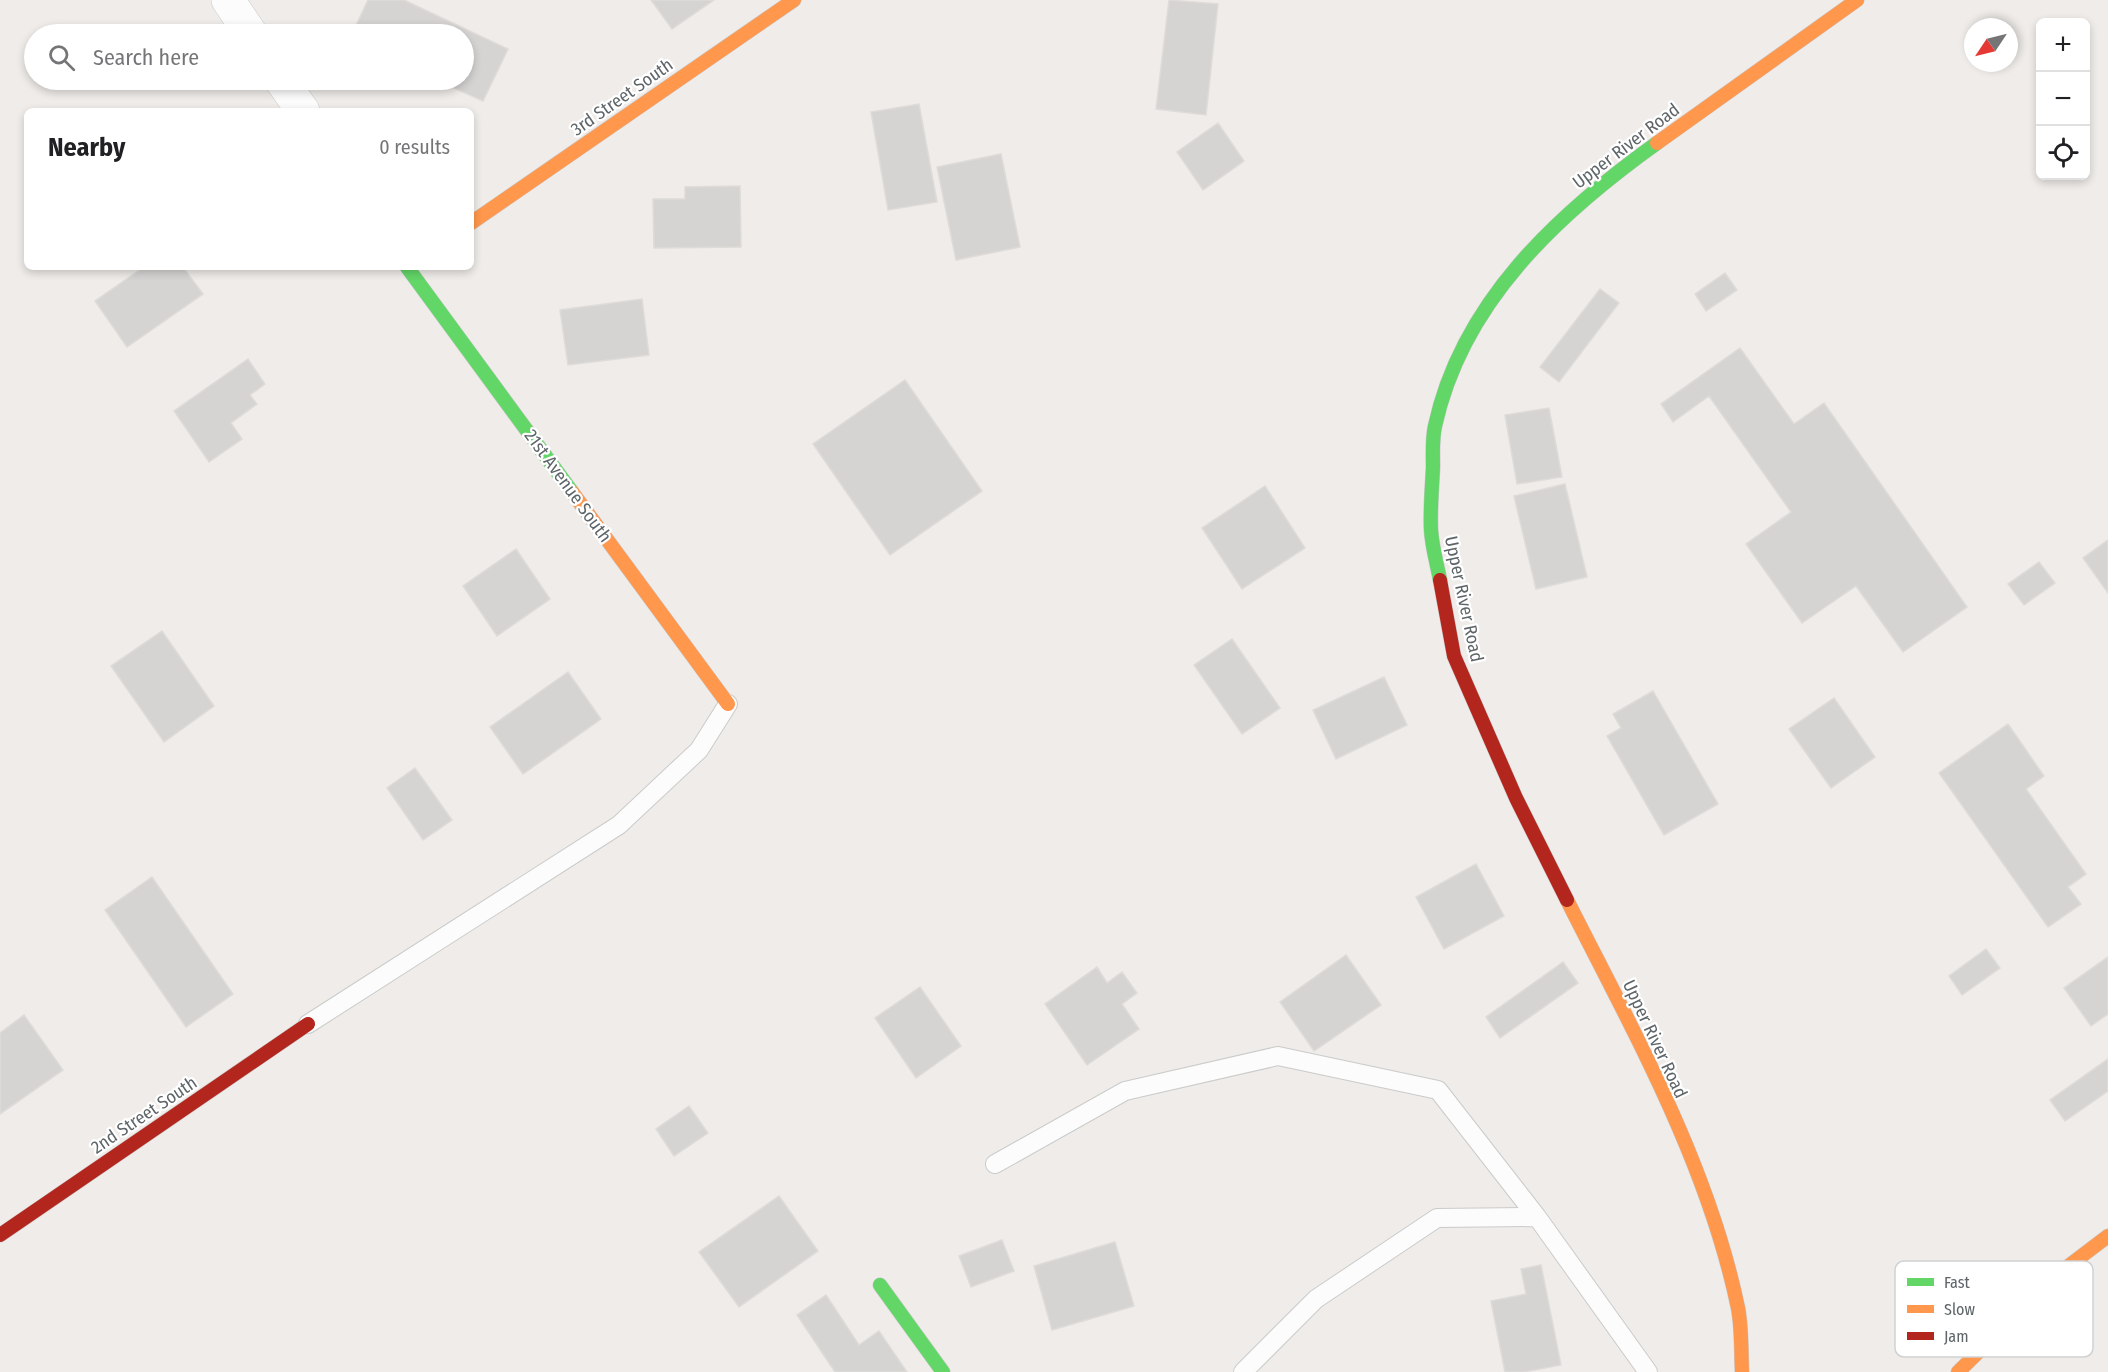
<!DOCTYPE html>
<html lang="en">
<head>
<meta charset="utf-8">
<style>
	:root { --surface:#fff; --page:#f6f6f6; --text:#202124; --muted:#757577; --line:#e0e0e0 }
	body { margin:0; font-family:"Fira Sans Condensed",sans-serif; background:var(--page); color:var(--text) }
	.controls { position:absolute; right:18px; top:18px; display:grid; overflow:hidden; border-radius:9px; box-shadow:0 3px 9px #0003 }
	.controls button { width:54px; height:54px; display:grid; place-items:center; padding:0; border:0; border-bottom:2px solid var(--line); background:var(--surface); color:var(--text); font:30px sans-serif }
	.compass { position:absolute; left:1964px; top:18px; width:54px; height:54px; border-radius:50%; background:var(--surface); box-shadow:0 3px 9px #0003; rotate:235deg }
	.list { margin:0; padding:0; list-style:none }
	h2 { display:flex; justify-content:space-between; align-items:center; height:78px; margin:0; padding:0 24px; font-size:26px }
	h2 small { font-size:20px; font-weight:400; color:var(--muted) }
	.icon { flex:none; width:33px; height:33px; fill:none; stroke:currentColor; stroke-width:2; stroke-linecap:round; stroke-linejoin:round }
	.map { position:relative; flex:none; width:2108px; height:1372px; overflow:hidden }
	.search { position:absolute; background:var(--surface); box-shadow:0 3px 9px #0003; left:24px; top:24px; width:450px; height:66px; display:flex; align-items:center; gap:15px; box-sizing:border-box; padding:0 21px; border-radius:33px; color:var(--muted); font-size:22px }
	.panel { position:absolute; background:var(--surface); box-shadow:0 3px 9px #0003; left:24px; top:108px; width:450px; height:162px; border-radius:9px }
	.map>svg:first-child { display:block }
	.building { fill:#d6d4d3; stroke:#dedbd8; stroke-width:1.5 }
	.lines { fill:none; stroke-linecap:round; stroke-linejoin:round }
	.lane-casing { stroke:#cacbca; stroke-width:20 }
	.street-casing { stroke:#cacbca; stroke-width:34 }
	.fast-casing { stroke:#cacaca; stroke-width:15 }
	.slow-casing { stroke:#cacaca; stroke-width:15 }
	.jam-casing { stroke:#cacaca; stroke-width:15 }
	.lane { stroke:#fdfcfc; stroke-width:18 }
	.street { stroke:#fdfcfc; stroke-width:33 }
	.fast { stroke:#63d668; stroke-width:14 }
	.slow { stroke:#ff974d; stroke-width:14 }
	.jam { stroke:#b3261e; stroke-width:14 }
	.labels { text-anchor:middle; stroke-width:4.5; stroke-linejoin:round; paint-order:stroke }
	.street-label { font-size:18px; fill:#5e6568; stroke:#fff }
	.key { fill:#fff; stroke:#cfd1d2; stroke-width:1.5 }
	.key-label { font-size:16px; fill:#5e6568 }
</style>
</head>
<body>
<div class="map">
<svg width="2108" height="1372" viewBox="0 0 2108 1372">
	<rect width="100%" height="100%" fill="#efece9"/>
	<path class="building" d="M 368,0 L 404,0 L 508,49 L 483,101 L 436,80 L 464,80 L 464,34 L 352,34 Z
		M 651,0 L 714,0 L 672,29 Z
		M 1169,0 L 1218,4 L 1206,115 L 1156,109 Z
		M 919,104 L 937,202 L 888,210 L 871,112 Z
		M 1218,123 L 1244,161 L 1203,190 L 1177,152 Z
		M 1001,154 L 1020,247 L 956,260 L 937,167 Z
		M 740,186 L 741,247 L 654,248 L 653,199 L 685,199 L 685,187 Z
		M 144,267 L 183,267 L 203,294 L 127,347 L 95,301 Z
		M 1725,273 L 1737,290 L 1706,311 L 1695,294 Z
		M 1600,289 L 1619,303 L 1559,382 L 1540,367 Z
		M 642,299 L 649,355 L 568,365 L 560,310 Z
		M 1740,348 L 1794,424 L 1824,403 L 1967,607 L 1903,652 L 1856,586 L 1802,623 L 1746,544 L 1791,512 L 1709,396 L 1673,422 L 1661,404 Z
		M 248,359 L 265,384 L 250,395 L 257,404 L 231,423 L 242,439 L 209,462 L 174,411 Z
		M 905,380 L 982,491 L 890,555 L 813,444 Z
		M 1549,408 L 1562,477 L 1517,484 L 1505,415 Z
		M 1565,484 L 1587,577 L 1536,589 L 1514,496 Z
		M 1265,486 L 1305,548 L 1242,589 L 1202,528 Z
		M 2108,540 L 2108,593 L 2083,558 Z
		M 516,549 L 550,599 L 497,636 L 463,586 Z
		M 2039,562 L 2055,583 L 2024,605 L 2008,584 Z
		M 162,631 L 214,706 L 164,742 L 111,666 Z
		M 1232,639 L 1280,708 L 1242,734 L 1194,665 Z
		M 568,672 L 601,719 L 523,774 L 490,727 Z
		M 1384,677 L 1407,725 L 1336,759 L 1313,710 Z
		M 1653,691 L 1718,804 L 1664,835 L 1607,736 L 1621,728 L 1613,714 Z
		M 1834,698 L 1875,757 L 1831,788 L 1789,729 Z
		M 2008,724 L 2044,776 L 2026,789 L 2086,874 L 2068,887 L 2081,904 L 2048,927 L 1939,773 Z
		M 415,768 L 452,820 L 423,840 L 387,788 Z
		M 1476,864 L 1504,916 L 1444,949 L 1416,897 Z
		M 152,877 L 233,994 L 186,1027 L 105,910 Z
		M 1986,949 L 2000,968 L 1962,995 L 1949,976 Z
		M 1346,955 L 1381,1005 L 1314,1051 L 1280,1002 Z
		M 2108,957 L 2108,1014 L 2091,1026 L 2064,988 Z
		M 1563,962 L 1578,983 L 1500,1038 L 1486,1017 Z
		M 1097,967 L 1107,983 L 1122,972 L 1137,993 L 1122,1004 L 1139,1029 L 1087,1065 L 1045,1004 Z
		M 920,987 L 961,1046 L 916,1078 L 875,1018 Z
		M 24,1015 L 63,1070 L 0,1114 L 0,1033 Z
		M 2108,1059 L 2108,1091 L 2065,1121 L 2050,1100 Z
		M 689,1106 L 708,1133 L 674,1156 L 656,1129 Z
		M 779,1196 L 818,1251 L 739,1307 L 699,1252 Z
		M 1002,1240 L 1014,1271 L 971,1287 L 959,1256 Z
		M 1115,1242 L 1134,1306 L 1052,1330 L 1034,1266 Z
		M 1541,1265 L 1561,1365 L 1524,1372 L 1505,1372 L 1491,1301 L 1526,1294 L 1521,1269 Z
		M 826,1295 L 859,1345 L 879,1331 L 907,1372 L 835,1372 L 797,1315 Z"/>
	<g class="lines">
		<defs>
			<path id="lane" d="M 308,1024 L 619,825 L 699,750 L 728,704
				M 995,1164 L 1125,1091 L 1278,1056 L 1438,1090 L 1537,1217 L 1648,1372
				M 1243,1372 L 1316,1299 L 1437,1218 L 1537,1217"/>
			<path id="street" d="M 228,0 L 251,34
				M 281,80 L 303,111"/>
			<path id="fast" d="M 407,267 L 572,492
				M 1440,580 C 1437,564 1432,547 1431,530 C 1430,510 1432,488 1433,467 C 1433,454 1432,439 1435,426 C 1462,302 1558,214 1657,143
				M 880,1285 L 943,1372"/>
			<path id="slow" d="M 1657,143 L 1857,0
				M 471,223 L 794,0
				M 572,492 L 728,704
				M 1567,900 C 1633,1031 1708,1163 1738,1308 C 1742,1329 1741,1351 1742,1372
				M 1958,1372 L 2058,1274 L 2108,1236"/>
			<path id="jam" d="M 1440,580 L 1454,656 L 1516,798 L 1567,900
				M 0,1235 L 308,1024"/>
		</defs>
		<use href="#lane" class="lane-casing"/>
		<use href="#street" class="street-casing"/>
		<use href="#fast" class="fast-casing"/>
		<use href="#slow" class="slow-casing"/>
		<use href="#jam" class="jam-casing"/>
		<use href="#lane" class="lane"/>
		<use href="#street" class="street"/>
		<use href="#fast" class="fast"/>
		<use href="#slow" class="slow"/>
		<use href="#jam" class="jam"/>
	</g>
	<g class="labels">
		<g class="street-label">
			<text transform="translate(622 97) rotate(-35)" y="6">3rd Street South</text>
			<text transform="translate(1626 146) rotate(-37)" y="6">Upper River Road</text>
			<text transform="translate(568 486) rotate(54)" y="6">21st Avenue South</text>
			<text transform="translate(1464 599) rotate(78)" y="6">Upper River Road</text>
			<text transform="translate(1655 1039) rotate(65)" y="6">Upper River Road</text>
			<text transform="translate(144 1115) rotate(-34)" y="6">2nd Street South</text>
		</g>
	</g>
	<rect x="1895" y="1261" width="198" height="96" rx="9" class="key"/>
	<rect x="1907" y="1278" width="27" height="8" fill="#63d668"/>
	<rect x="1907" y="1305" width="27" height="8" fill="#ff974d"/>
	<rect x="1907" y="1332" width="27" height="8" fill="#b3261e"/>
	<g class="key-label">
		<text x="1944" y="1288">Fast</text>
		<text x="1944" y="1315">Slow</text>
		<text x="1944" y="1342">Jam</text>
	</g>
</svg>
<div class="controls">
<button>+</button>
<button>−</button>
<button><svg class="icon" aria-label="locate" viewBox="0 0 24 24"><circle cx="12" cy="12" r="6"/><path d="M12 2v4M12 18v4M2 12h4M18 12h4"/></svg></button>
</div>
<svg class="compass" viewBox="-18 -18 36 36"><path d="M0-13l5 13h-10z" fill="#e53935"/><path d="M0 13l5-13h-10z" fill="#757577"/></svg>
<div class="search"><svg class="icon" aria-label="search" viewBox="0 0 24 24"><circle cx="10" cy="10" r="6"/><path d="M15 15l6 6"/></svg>Search here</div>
<section class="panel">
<h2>Nearby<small>0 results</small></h2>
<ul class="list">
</ul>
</section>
</div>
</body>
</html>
